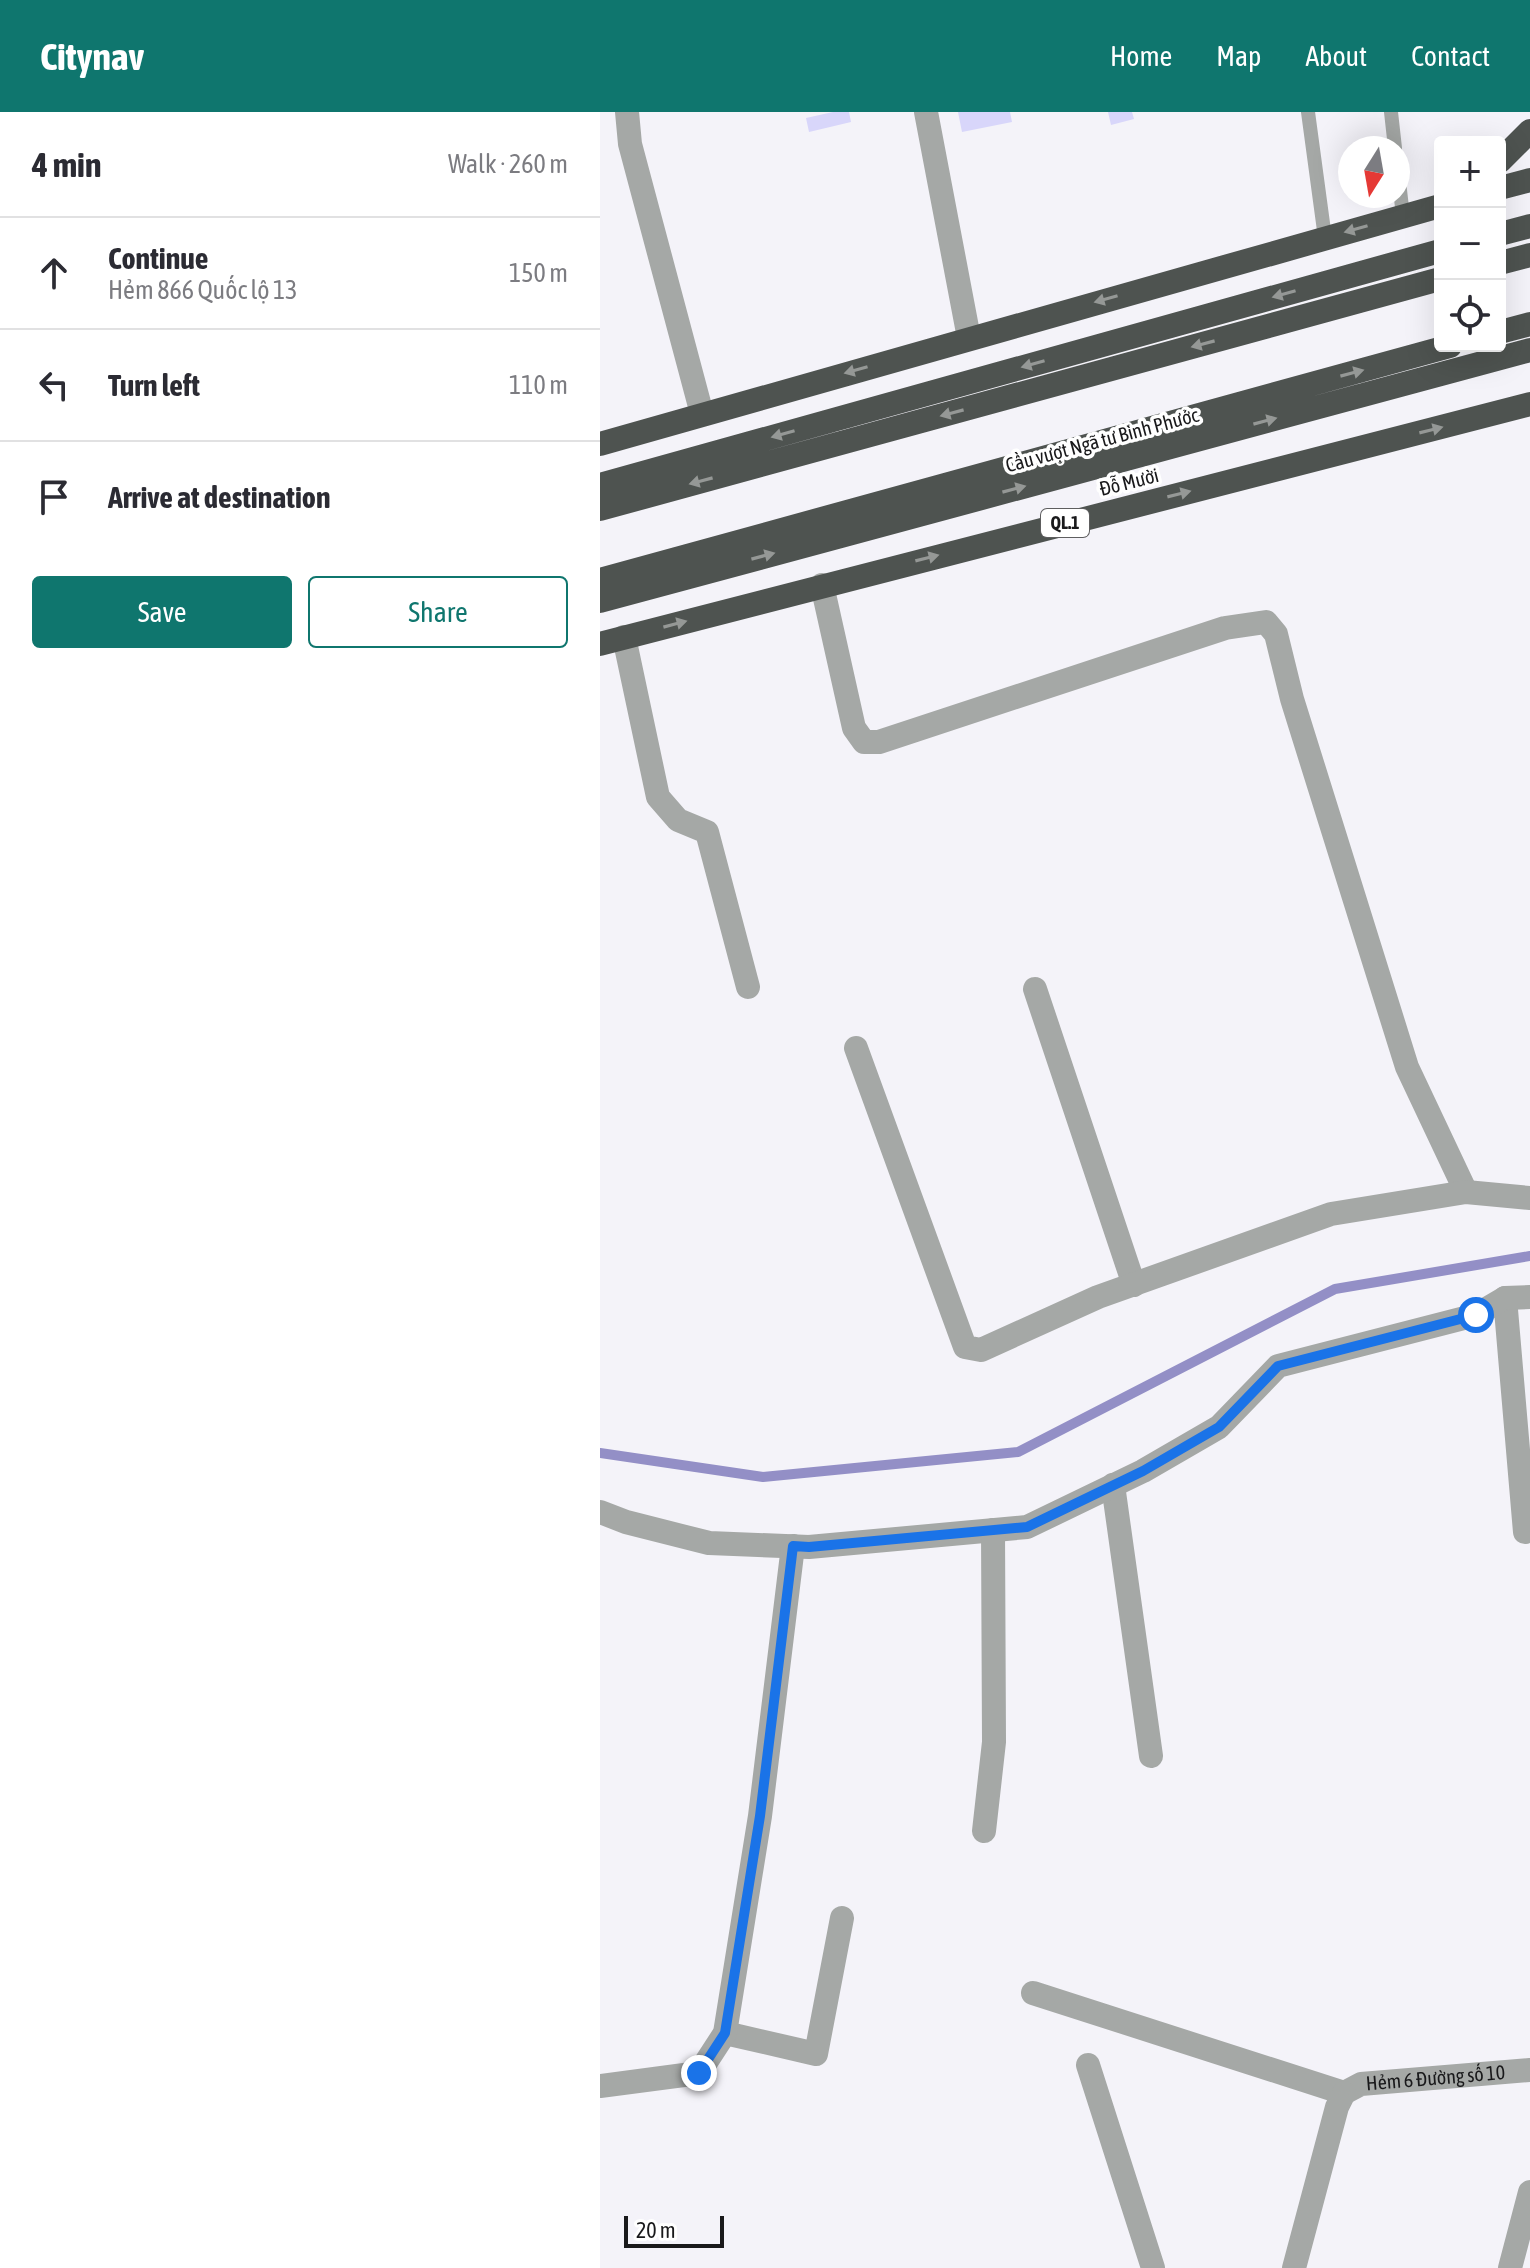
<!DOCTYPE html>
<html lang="en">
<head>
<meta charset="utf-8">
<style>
	:root { --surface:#fff; --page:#f2f2f3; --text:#2b2b33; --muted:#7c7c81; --line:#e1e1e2; --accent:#0f766e }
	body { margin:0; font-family:"Asap Condensed",sans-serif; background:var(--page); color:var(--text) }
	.controls { position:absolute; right:24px; top:24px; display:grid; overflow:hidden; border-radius:8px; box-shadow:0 8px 32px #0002 }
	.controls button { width:72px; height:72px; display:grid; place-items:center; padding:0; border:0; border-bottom:2px solid var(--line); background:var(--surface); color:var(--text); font:40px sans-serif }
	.compass { position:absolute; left:738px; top:24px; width:72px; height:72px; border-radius:50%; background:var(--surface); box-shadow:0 8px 32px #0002; rotate:191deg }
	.scale { position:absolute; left:24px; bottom:20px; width:100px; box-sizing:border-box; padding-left:8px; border:4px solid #19191b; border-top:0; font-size:22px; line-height:28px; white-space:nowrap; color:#19191b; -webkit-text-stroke:6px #fff; paint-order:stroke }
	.stop { position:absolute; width:24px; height:24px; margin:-18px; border:6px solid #1a73e8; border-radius:50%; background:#fff }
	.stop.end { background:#1a73e8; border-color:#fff; box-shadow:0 2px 8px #0008 }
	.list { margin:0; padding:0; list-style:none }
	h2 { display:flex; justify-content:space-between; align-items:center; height:104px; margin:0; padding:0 32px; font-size:34px }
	h2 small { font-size:26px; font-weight:400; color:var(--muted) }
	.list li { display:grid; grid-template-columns:52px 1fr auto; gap:24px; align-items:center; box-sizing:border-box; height:112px; padding:0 32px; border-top:2px solid var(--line) }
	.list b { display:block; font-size:30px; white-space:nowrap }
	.list p { margin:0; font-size:26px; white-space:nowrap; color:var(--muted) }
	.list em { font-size:26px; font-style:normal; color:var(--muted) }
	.actions { display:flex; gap:16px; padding:24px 32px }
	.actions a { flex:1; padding:18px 0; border:2px solid var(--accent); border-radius:8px; text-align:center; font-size:28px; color:var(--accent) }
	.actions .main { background:var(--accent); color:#fff }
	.icon { flex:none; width:44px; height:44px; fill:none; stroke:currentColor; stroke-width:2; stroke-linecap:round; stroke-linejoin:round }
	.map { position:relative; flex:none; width:930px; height:2156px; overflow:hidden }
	header { display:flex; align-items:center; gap:48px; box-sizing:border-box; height:112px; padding:0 40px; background:var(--accent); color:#fff }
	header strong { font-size:38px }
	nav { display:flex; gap:44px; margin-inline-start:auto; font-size:28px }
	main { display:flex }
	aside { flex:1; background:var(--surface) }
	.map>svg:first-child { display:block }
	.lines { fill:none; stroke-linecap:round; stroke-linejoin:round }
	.stream { stroke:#938fc6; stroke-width:10 }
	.building { fill:#d8d6fa }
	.lane { stroke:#a5a8a6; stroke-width:14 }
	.street { stroke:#a5a8a6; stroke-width:24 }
	.highway { stroke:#4e5350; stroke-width:24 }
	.oneway { fill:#959896 }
	.route { stroke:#1a73e8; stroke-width:10 }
	.labels { text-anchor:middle; stroke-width:7; stroke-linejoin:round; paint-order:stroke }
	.shield { fill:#fff; stroke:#5e5e5f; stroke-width:2 }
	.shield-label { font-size:18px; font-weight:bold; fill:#19191b }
	.street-label { font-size:20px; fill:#19191b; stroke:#fff }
</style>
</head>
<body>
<header>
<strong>Citynav</strong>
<nav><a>Home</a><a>Map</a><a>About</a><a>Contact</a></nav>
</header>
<main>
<aside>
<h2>4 min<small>Walk · 260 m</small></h2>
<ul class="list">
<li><svg class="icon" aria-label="ahead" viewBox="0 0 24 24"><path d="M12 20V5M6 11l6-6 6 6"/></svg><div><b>Continue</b><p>Hẻm 866 Quốc lộ 13</p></div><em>150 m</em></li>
<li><svg class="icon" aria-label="left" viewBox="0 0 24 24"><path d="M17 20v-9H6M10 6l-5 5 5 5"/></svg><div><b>Turn left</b></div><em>110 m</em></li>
<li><svg class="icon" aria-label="arrive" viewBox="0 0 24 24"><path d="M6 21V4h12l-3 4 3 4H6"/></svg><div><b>Arrive at destination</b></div></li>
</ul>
<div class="actions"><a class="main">Save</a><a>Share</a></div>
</aside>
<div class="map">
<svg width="930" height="2156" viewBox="0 0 930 2156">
	<rect width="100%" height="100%" fill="#f4f3f9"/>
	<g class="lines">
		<path class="stream" d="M 0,1341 L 163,1365 L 418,1340 L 735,1177 L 930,1144"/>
	</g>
	<path class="building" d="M 233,0 L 249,0 L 251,10 L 209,20 L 206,6 Z
		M 358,0 L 410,0 L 412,10 L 362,20 Z
		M 508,0 L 532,0 L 534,7 L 511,13 Z"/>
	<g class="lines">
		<path class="lane" d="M 708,0 L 725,126
			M 791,0 L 795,36
			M 798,61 L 803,104"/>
		<g class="street">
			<path d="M 27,0 L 30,32 L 102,302"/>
			<path d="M 326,0 L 369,226"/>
			<path d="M 222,473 L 254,616 L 264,630 L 279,630 L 625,516 L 666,510 L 676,522 L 692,587 L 807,955 L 866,1080"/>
			<path d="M 24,525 L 58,685 L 78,708 L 107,720 L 148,875"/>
			<path d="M 435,877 L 534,1173"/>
			<path d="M 256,936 L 365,1235 L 381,1238 L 498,1185 L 731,1102 L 866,1080 L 930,1086"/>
			<path d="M 905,1186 L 925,1420"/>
			<path d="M 513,1373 L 551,1644"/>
			<path d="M 0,1400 L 26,1410 L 109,1431 L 209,1435 L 427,1415 L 543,1359 L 619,1315 L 678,1254 L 876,1203 L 905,1186 L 930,1185"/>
			<path d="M 384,1719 L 394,1630 L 393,1418"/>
			<path d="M 433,1881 L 744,1981"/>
			<path d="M 125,1921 L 216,1942 L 242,1806"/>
			<path d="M 488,1953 L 553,2156"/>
			<path d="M 0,1974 L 99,1961 L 125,1921 L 160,1704 L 193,1434"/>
			<path id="s1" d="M 744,1981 L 761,1972 L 930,1958"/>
			<path d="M 694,2156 L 737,1995 L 744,1981"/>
			<path d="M 910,2156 L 930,2080"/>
		</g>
		<path class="highway" d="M 900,49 L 930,19
			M 900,76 L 930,68
			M 900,122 L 930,114
			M 900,151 L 930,143
			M 900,220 L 930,212
			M 0,332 L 840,94
			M 0,373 L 840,139
			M 0,397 L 840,167
			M 0,468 L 850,234
			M 0,489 L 930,238
			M 0,532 L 930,292"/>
	</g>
	<defs><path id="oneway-solid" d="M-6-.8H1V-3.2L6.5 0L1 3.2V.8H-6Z" transform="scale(2)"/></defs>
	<g class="oneway">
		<use href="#oneway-solid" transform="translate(756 117) rotate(164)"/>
		<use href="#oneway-solid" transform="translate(684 182) rotate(164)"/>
		<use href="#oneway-solid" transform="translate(506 187) rotate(164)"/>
		<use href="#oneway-solid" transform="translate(603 232) rotate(165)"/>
		<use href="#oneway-solid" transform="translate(433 252) rotate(164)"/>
		<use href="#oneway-solid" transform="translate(256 258) rotate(164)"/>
		<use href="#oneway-solid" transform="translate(752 261) rotate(-15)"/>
		<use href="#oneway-solid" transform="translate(352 301) rotate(165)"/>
		<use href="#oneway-solid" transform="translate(665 309) rotate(-15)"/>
		<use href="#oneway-solid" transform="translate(831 318) rotate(-14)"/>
		<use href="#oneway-solid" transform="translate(183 322) rotate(164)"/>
		<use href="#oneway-solid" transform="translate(101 369) rotate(165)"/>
		<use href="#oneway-solid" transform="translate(414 377) rotate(-15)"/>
		<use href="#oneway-solid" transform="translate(579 382) rotate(-14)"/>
		<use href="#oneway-solid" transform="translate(163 444) rotate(-15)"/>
		<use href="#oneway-solid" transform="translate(327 446) rotate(-14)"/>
		<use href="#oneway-solid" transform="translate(75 512) rotate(-15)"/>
	</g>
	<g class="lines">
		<path class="route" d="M 99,1961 L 125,1921 L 160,1704 L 193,1434 L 209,1435 L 427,1415 L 543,1359 L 619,1315 L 678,1254 L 876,1203"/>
	</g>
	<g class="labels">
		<rect class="shield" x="441" y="397" width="48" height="28" rx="6"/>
		<g class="shield-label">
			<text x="465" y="417">QL.1</text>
		</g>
		<g class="street-label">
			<text transform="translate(502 328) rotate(-15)" y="7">Cầu vượt Ngã tư Bình Phước</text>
			<text transform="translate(529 370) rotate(-14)" y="7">Đỗ Mười</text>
			<text dy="7" stroke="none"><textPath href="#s1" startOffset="94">Hẻm 6 Đường số 10</textPath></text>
		</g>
	</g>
</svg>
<div class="controls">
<button>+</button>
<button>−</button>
<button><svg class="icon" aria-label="locate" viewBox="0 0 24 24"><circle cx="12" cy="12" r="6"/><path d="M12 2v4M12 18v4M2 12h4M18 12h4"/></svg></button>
</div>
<svg class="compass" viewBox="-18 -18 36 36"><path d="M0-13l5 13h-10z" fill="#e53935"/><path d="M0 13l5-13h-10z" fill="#7c7c81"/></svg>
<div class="scale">20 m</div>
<div class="stop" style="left:876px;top:1203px"></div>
<div class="stop end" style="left:99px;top:1961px"></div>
</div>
</main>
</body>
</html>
